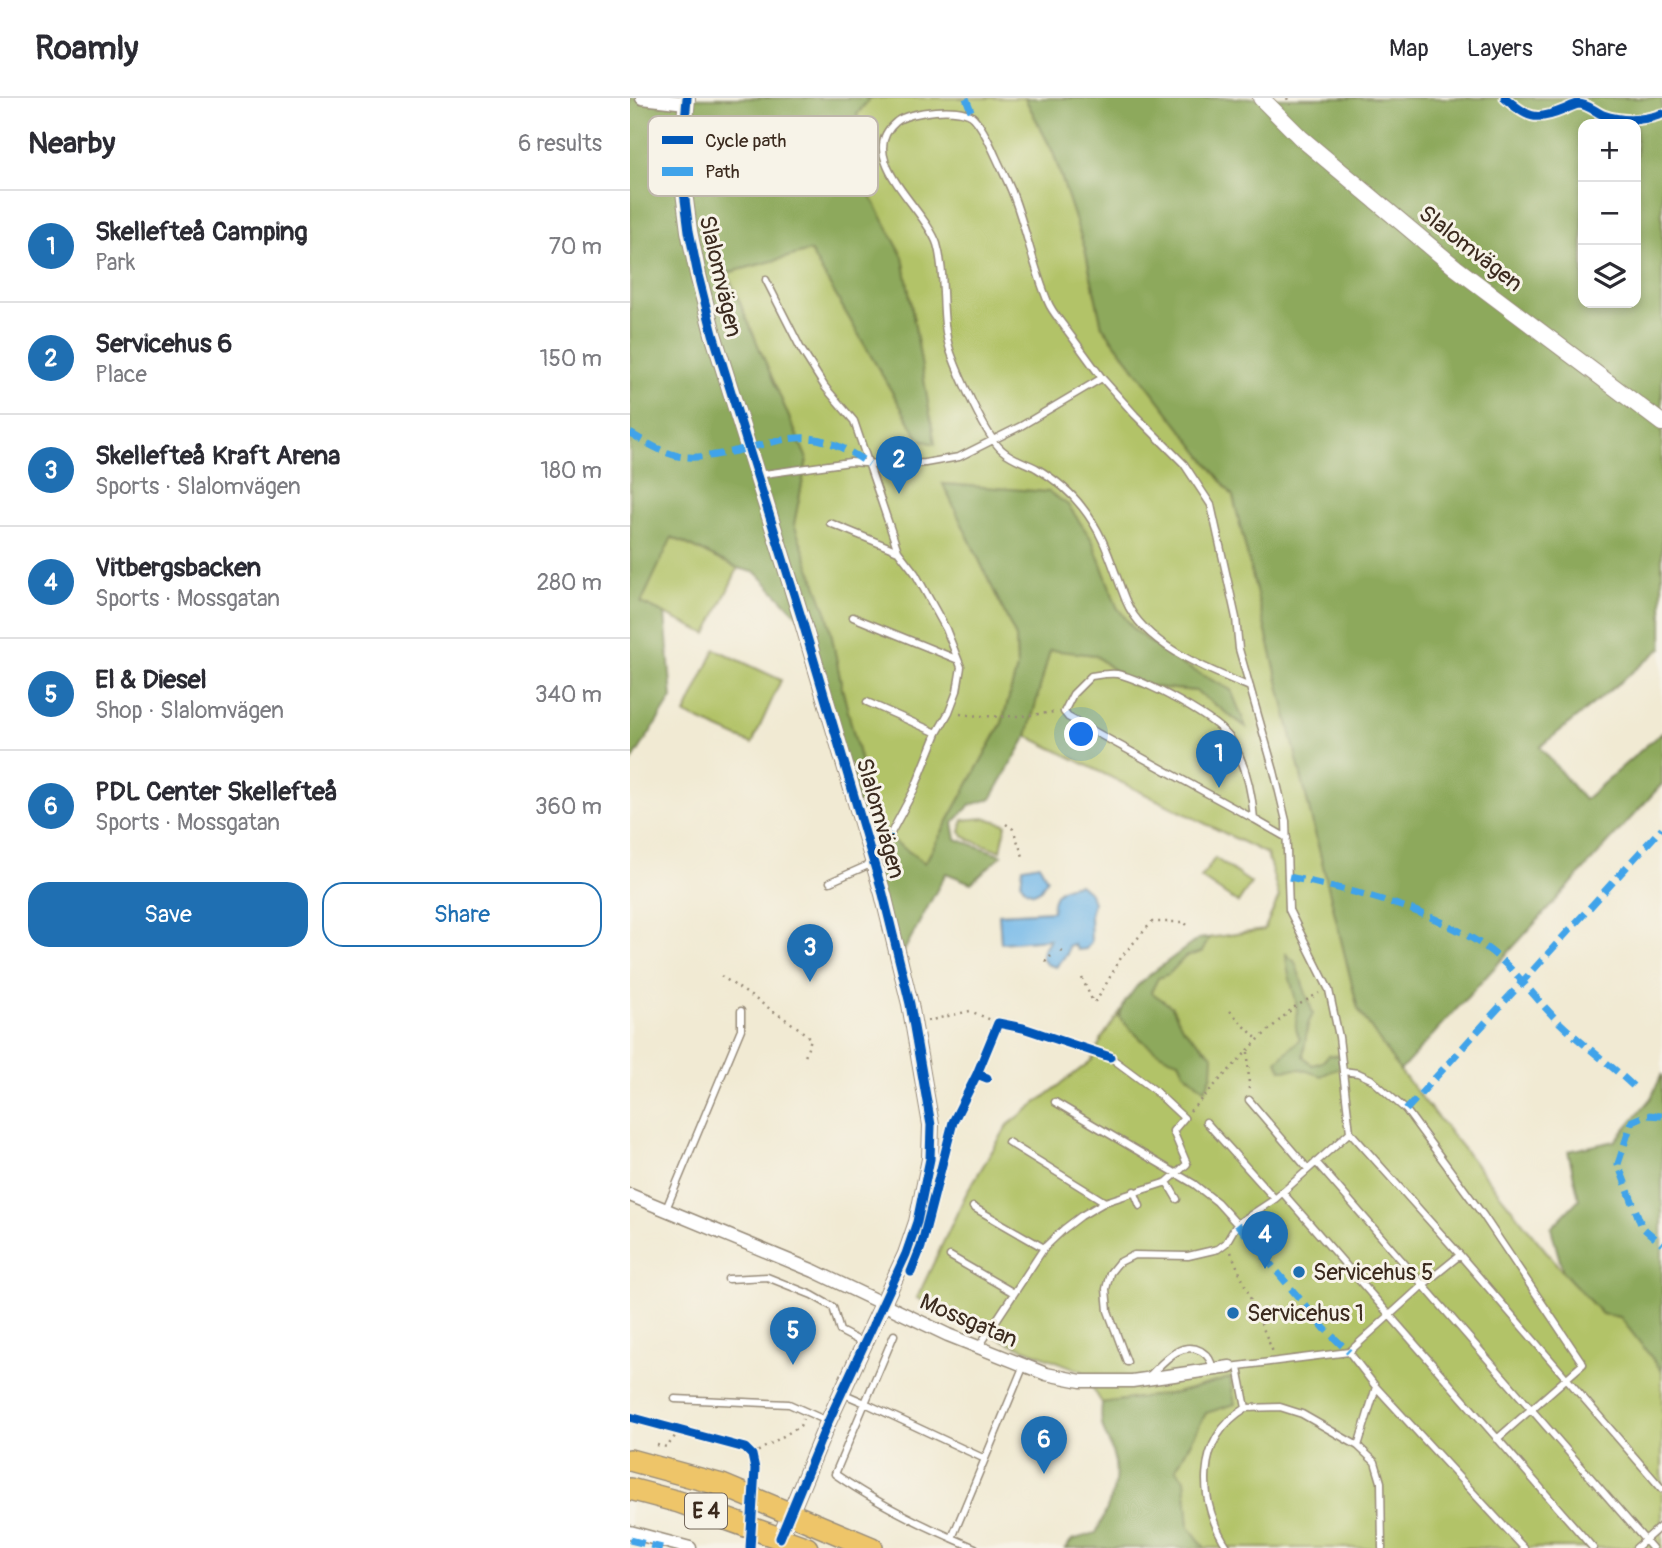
<!DOCTYPE html>
<html lang="en">
<head>
<meta charset="utf-8">
<style>
	:root { --surface:#fff; --page:#f2f2f3; --text:#2b2b33; --muted:#7c7c81; --line:#e1e1e2; --accent:#1f6fb2 }
	body { margin:0; font-family:Pangolin,sans-serif; background:var(--page); color:var(--text) }
	.controls { position:absolute; right:21px; top:21px; display:grid; overflow:hidden; border-radius:14px; box-shadow:0 4px 10px #0003 }
	.controls button { width:63px; height:63px; display:grid; place-items:center; padding:0; border:0; border-bottom:2px solid var(--line); background:var(--surface); color:var(--text); font:35px sans-serif }
	.you { position:absolute; left:452px; top:637px; width:24px; height:24px; margin:-18px; border:5px solid #fff; border-radius:50%; background:#1a73e8; box-shadow:0 0 0 10px #1a73e833 }
	.badge { display:grid; place-items:center; width:46px; height:46px; border-radius:50%; background:var(--accent); color:#fff; font-size:23px; font-weight:700 }
	.pin { position:absolute; translate:-50% -58px; filter:drop-shadow(0 2px 4px #0008) }
	.pin::after { content:''; position:absolute; top:37px; width:24px; height:21px; background:inherit; clip-path:polygon(0 0,100% 0,50% 100%) }
	.list { margin:0; padding:0; list-style:none }
	h2 { display:flex; justify-content:space-between; align-items:center; height:91px; margin:0; padding:0 28px; font-size:30px }
	h2 small { font-size:23px; font-weight:400; color:var(--muted) }
	.list li { display:grid; grid-template-columns:46px 1fr auto; gap:21px; align-items:center; box-sizing:border-box; height:112px; padding:0 28px; border-top:2px solid var(--line) }
	.list b { display:block; font-size:26px; white-space:nowrap }
	.list p { margin:0; font-size:23px; white-space:nowrap; color:var(--muted) }
	.list em { font-size:23px; font-style:normal; color:var(--muted) }
	.actions { display:flex; gap:14px; padding:21px 28px }
	.actions a { flex:1; padding:16px 0; border:2px solid var(--accent); border-radius:21px; text-align:center; font-size:24px; color:var(--accent) }
	.actions .main { background:var(--accent); color:#fff }
	.icon { flex:none; width:38px; height:38px; fill:none; stroke:currentColor; stroke-width:2; stroke-linecap:round; stroke-linejoin:round }
	.map { position:relative; flex:none; width:1032px; height:1450px; overflow:hidden }
	header { display:flex; align-items:center; gap:42px; box-sizing:border-box; height:98px; padding:0 35px; background:var(--surface); border-bottom:2px solid var(--line) }
	header strong { font-size:33px }
	nav { display:flex; gap:38px; margin-inline-start:auto; font-size:24px }
	main { display:flex }
	aside { flex:1; background:var(--surface) }
	.map>svg:first-child { display:block }
	.green { fill:#b2c367; stroke:#767642; stroke-width:2 }
	.forest { fill:#8da95c; stroke:#646a3d; stroke-width:2; fill-rule:evenodd }
	.water { fill:#72b8e9; stroke:#567184; stroke-width:2 }
	.lines { fill:none; stroke-linecap:round; stroke-linejoin:round }
	.service-casing { stroke:#968a78; stroke-width:9 }
	.minor-casing { stroke:#968a78; stroke-width:15 }
	.tertiary-casing { stroke:#968a78; stroke-width:18 }
	.trunk-casing { stroke:#968a78; stroke-width:24 }
	.path { stroke:#968a78; stroke-width:2.5; stroke-dasharray:2 5; stroke-linecap:butt }
	.service { stroke:#fff; stroke-width:6 }
	.minor { stroke:#fff; stroke-width:12 }
	.tertiary { stroke:#fff; stroke-width:16 }
	.trunk { stroke:#eec569; stroke-width:21 }
	.quiet { stroke:#3fa3ea; stroke-width:7; stroke-dasharray:14 7; stroke-linecap:butt }
	.cycleway-casing { stroke:#f7f3e8; stroke-width:13 }
	.cycleway { stroke:#0057b8; stroke-width:9 }
	.poi-dot { fill:#1f6fb2; stroke:#f7f3e8; stroke-width:2.5 }
	.labels { text-anchor:middle; stroke-width:6; stroke-linejoin:round; paint-order:stroke }
	.shield { fill:#f7f3e8; stroke:#73665b; stroke-width:2 }
	.shield-label { font-size:21px; font-weight:bold; fill:#3b2a1e }
	.street-label { font-size:23px; fill:#3b2a1e; stroke:#f7f3e8 }
	.poi-label { font-size:23px; fill:#3b2a1e; stroke:#f7f3e8; text-anchor:start }
	.key { fill:#f7f3e8; stroke:#bfb7ab; stroke-width:2 }
	.key-label { font-size:19px; fill:#3b2a1e }
</style>
</head>
<body>
<header>
<strong>Roamly</strong>
<nav><a>Map</a><a>Layers</a><a>Share</a></nav>
</header>
<main>
<aside>
<h2>Nearby<small>6 results</small></h2>
<ul class="list">
<li><span class="badge">1</span><div><b>Skellefteå Camping</b><p>Park</p></div><em>70 m</em></li>
<li><span class="badge">2</span><div><b>Servicehus 6</b><p>Place</p></div><em>150 m</em></li>
<li><span class="badge">3</span><div><b>Skellefteå Kraft Arena</b><p>Sports · Slalomvägen</p></div><em>180 m</em></li>
<li><span class="badge">4</span><div><b>Vitbergsbacken</b><p>Sports · Mossgatan</p></div><em>280 m</em></li>
<li><span class="badge">5</span><div><b>El &amp; Diesel</b><p>Shop · Slalomvägen</p></div><em>340 m</em></li>
<li><span class="badge">6</span><div><b>PDL Center Skellefteå</b><p>Sports · Mossgatan</p></div><em>360 m</em></li>
</ul>
<div class="actions"><a class="main">Save</a><a>Share</a></div>
</aside>
<div class="map">
<svg width="1032" height="1450" viewBox="0 0 1032 1450">
	<rect width="100%" height="100%" fill="#f7f3e8"/>
	<filter id="ink" filterUnits="userSpaceOnUse"><feTurbulence type="fractalNoise" baseFrequency=".0143" numOctaves="2"/><feDisplacementMap in="SourceGraphic" scale="14" xChannelSelector="R" yChannelSelector="G"/><feConvolveMatrix kernelMatrix="1 2 1 2 8 2 1 2 1" color-interpolation-filters="sRGB"/></filter>
	<filter id="wash" filterUnits="userSpaceOnUse"><feTurbulence type="fractalNoise" baseFrequency=".00686" numOctaves="4" result="noise"/><feDisplacementMap in="SourceGraphic" scale="28" xChannelSelector="R" yChannelSelector="G"/><feGaussianBlur stdDeviation="1.57" result="paint"/><feColorMatrix in="noise" values="0 0 0 0 0 0 0 0 0 0 0 0 0 0 0 0 0 1.4 0 .05"/><feComposite in="paint" operator="in"/></filter>
	<g filter="url(#wash)">
		<rect width="100%" height="100%" fill="#f1ead3"/>
		<path class="green" d="M 240,0 L 395,0 L 423,54 L 455,151 L 472,228 L 603,398 L 728,911 L 770,973 L 933,1174 L 972,1216 L 990,1219 L 1032,1273 L 1032,1450 L 575,1450 L 559,1429 L 555,1382 L 546,1371 L 576,1315 L 600,1280 L 546,1295 L 472,1305 L 452,1273 L 382,1246 L 287,1200 L 336,1096 L 378,1027 L 462,962 L 472,940 L 496,905 L 571,841 L 634,832 L 649,799 L 637,756 L 397,638 L 420,551 L 465,557 L 502,587 L 566,593 L 615,628 L 549,565 L 505,533 L 487,509 L 462,442 L 313,386 L 386,539 L 387,570 L 372,625 L 295,765 L 248,732 L 212,590 L 198,519 L 164,426 L 177,361 L 97,175 L 180,153 L 290,342 L 305,346 L 273,159 L 238,94 L 227,16 Z
			M 41,439 L 108,470 L 77,536 L 11,505 Z
			M 85,551 L 151,582 L 122,646 L 55,616 Z
			M 355,720 L 376,726 L 371,753 L 340,742 L 330,734 L 333,722 Z
			M 585,760 L 621,785 L 608,805 L 571,780 Z"/>
		<path class="forest" d="M 0,0 L 240,0 L 227,16 L 238,93 L 273,159 L 305,346 L 290,342 L 180,153 L 97,175 L 177,361 L 164,426 L 198,519 L 212,590 L 248,732 L 295,765 L 372,625 L 387,570 L 386,539 L 313,386 L 419,394 L 438,407 L 462,442 L 487,509 L 505,533 L 549,565 L 601,592 L 616,629 L 566,593 L 502,587 L 465,557 L 420,552 L 397,638 L 361,701 L 340,707 L 323,725 L 326,741 L 372,757 L 341,785 L 316,775 L 269,862 L 172,522 L 127,475 L 108,470 L 42,439 L 11,505 L 35,516 L 42,600 L 0,666 Z
			M 395,0 L 1032,0 L 1032,550 L 910,649 L 954,702 L 1032,634 L 1032,686 L 770,973 L 728,911 L 603,398 L 472,228 L 455,151 L 423,54 ZM 953,26 L 1006,26 L 1006,205 L 953,205 Z
			M 579,840 L 572,854 L 555,859 L 539,876 L 528,880 L 521,894 L 542,909 L 552,929 L 583,958 L 582,976 L 575,992 L 554,974 L 549,963 C 525,958 505,936 489,919 L 495,904 L 507,888 L 522,875 L 568,841 Z
			M 656,856 L 665,864 L 683,916 L 678,926 L 673,958 L 682,967 L 692,964 L 699,957 L 710,958 L 710,969 L 691,978 L 671,971 L 651,972 L 647,963 L 670,941 C 663,926 667,927 667,913 C 667,897 656,877 656,856 Z
			M 1032,976 L 1032,1273 L 990,1219 L 972,1216 L 933,1174 L 921,1130 L 949,1101 L 938,1053 L 985,1043 L 1021,1000 Z
			M 600,1280 L 605,1306 L 576,1315 L 546,1371 L 555,1382 L 559,1429 L 575,1450 L 435,1450 L 442,1442 L 466,1435 C 477,1412 492,1383 483,1357 C 476,1332 469,1334 472,1305 L 546,1295 Z"/>
		<path class="water" d="M 409,766 L 417,781 L 410,792 L 404,795 L 396,792 L 391,785 L 393,769 Z
			M 449,786 L 460,795 L 463,805 L 460,817 L 461,844 L 456,851 L 448,852 L 443,846 L 438,848 L 437,856 L 426,869 L 416,866 L 412,860 L 413,852 L 420,841 L 371,845 L 369,816 L 422,813 C 423,793 430,789 449,786 Z"/>
	</g>
	<g filter="url(#ink)">
		<g class="lines">
			<defs>
				<path id="service" d="M 136,182 L 171,251 L 195,289 L 224,323 L 268,453 L 285,475 L 316,531 L 331,569 L 327,593 L 319,614 L 307,635 L 284,692 L 261,735
					M 472,280 C 460,264 448,247 436,231 C 430,222 422,214 418,204 C 403,168 396,130 382,94 C 377,82 371,70 366,59 C 360,46 354,31 344,20 C 333,7 278,13 266,24 C 224,59 295,110 307,146 C 317,180 309,220 321,255 C 329,277 356,339 372,352 C 382,361 394,364 406,370 C 423,380 440,393 452,409 C 476,439 482,469 496,503 C 514,547 579,572 620,589
					M 127,377 L 220,364 L 264,367 L 295,365 L 329,359 L 391,328 L 472,280 L 505,317 L 554,366 L 581,407 L 606,520 L 609,551 L 644,673 L 656,723 L 659,812 L 699,892 L 709,939 L 720,1034 L 830,1157 L 1032,1391
					M 200,425 L 268,453
					M 223,519 L 326,561
					M 237,604 L 307,635
					M 624,721 L 438,619 L 434,614 L 443,596 L 461,578 C 469,577 479,575 487,576 C 512,580 590,622 602,643 C 616,667 622,694 624,721 L 657,740
					M 200,784 L 243,765
					M 713,973 L 728,975 L 741,981 L 776,1012 L 853,1117 L 953,1266 L 867,1341
					M 619,1002 L 678,1071
					M 425,1004 L 564,1086 L 587,1104 L 607,1126
					M 576,1024 L 645,1101
					M 378,1044 L 475,1104
					M 686,1064 L 1022,1450
					M 537,1084 L 547,1101
					M 504,1093 L 510,1108
					M 652,1094 L 963,1450
					M 343,1109 L 414,1150
					M 36,1111 L 111,931 L 111,913
					M 320,1158 L 384,1195
					M 98,1181 L 137,1179 L 182,1197 L 203,1209 L 210,1233 L 233,1245
					M 348,1250 L 414,1150 L 434,1131 L 451,1118 L 475,1104 L 537,1084 L 557,1066 L 543,1033 L 554,1020 L 523,991 L 480,959
					M 719,1254 L 746,1289 L 894,1450
					M 497,1264 L 478,1213 L 476,1191 L 480,1175 L 488,1165 L 504,1157 L 558,1158 L 588,1151 L 596,1145 L 607,1126 L 645,1101 L 720,1034
					M 600,1269 L 719,1254 L 793,1187 L 830,1157
					M 519,1278 C 533,1265 550,1242 571,1253 C 579,1258 581,1263 583,1271
					M 746,1289 L 728,1348 L 745,1364 L 751,1384 L 752,1450
					M 212,1295 L 235,1305 L 264,1237
					M 45,1301 L 159,1306 L 197,1323
					M 616,1310 L 650,1309 L 672,1316 L 728,1348
					M 322,1440 C 281,1422 242,1402 205,1376 L 235,1305 L 355,1361
					M 345,1450 L 322,1440 L 394,1267
					M 598,1450 C 568,1406 564,1341 616,1310 L 608,1269
					M 1006,1450 L 1032,1427"/>
				<path id="minor" d="M 12,0 L 56,5
					M 0,1097 L 184,1173 L 318,1237 L 416,1276 L 451,1283 L 502,1283 L 600,1269
					M 0,1434 L 60,1450"/>
				<path id="tertiary" d="M 57,0 L 51,70 L 59,133 L 68,177 L 83,236 L 172,522 L 253,796 L 280,906 L 301,1027 L 300,1061 L 287,1124 L 276,1156 L 198,1324 L 150,1440
					M 631,0 L 671,40 L 826,170 L 1032,325"/>
				<path id="trunk" d="M 0,1362 L 92,1387 L 242,1450
					M 0,1391 L 49,1404 L 177,1450"/>
			</defs>
			<use href="#service" class="service-casing"/>
			<use href="#minor" class="minor-casing"/>
			<use href="#tertiary" class="tertiary-casing"/>
			<use href="#trunk" class="trunk-casing"/>
			<path class="path" d="M 657,0 L 660,7
				M 330,616 C 362,620 392,619 424,614
				M 376,726 L 383,731 L 394,761
				M 431,853 L 437,856
				M 415,864 L 421,858
				M 91,878 L 167,929 L 181,941 L 175,959
				M 452,880 L 463,904 L 467,902 L 492,858 L 522,824 L 554,824 L 558,828
				M 600,913 L 628,942
				M 297,923 L 340,913 L 368,925
				M 618,954 L 619,993
				M 560,1013 L 628,942 L 663,910 L 689,895
				M 601,1154 L 643,1254
				M 27,1347 L 37,1349 L 49,1333
				M 122,1357 L 170,1328 L 173,1321"/>
			<use href="#service" class="service"/>
			<use href="#minor" class="minor"/>
			<use href="#tertiary" class="tertiary"/>
			<use href="#trunk" class="trunk"/>
			<path class="quiet" d="M 336,0 L 343,18
				M 0,335 C 15,344 31,354 48,358 C 65,361 80,358 96,355 C 160,342 178,324 239,366
				M 244,764 L 261,735
				M 659,779 C 723,793 796,809 851,846 C 883,867 903,899 930,925 C 953,947 980,966 1003,988
				M 776,1012 L 1032,730
				M 1032,1018 L 1017,1017 L 1002,1023 L 988,1066 L 1012,1129 L 1032,1146
				M 607,1126 L 695,1231 L 719,1254
				M 0,1442 L 32,1450"/>
			<defs>
				<path id="cycleway" d="M 57,0 L 51,70 L 59,133 L 68,177 L 83,236 L 172,522 L 253,796 L 280,906 L 301,1027 L 300,1061 L 287,1124 L 276,1156 L 198,1324 L 150,1440
					M 875,0 C 897,19 905,24 933,12 C 938,10 943,7 948,6 C 958,6 964,13 973,17 C 993,24 1012,23 1032,16
					M 347,976 L 368,925 L 393,930 L 480,959
					M 281,1174 L 291,1149 L 323,1024 L 347,976 L 357,980
					M 0,1319 L 115,1350 L 122,1357 L 125,1371 L 120,1450"/>
			</defs>
			<use href="#cycleway" class="cycleway-casing"/>
			<use href="#cycleway" class="cycleway"/>
		</g>
	</g>
	<g class="poi-dot">
		<circle cx="669" cy="1174" r="7"/>
		<circle cx="603" cy="1215" r="7"/>
	</g>
	<g class="labels">
		<rect class="shield" x="55" y="1395.5" width="42" height="35" rx="5"/>
		<g class="shield-label">
			<text x="76" y="1420">E 4</text>
		</g>
		<g class="street-label">
			<text transform="translate(841 150) rotate(38)" y="8">Slalomvägen</text>
			<text transform="translate(91 178) rotate(77)" y="8">Slalomvägen</text>
			<text transform="translate(251 720) rotate(74)" y="8">Slalomvägen</text>
			<text transform="translate(339 1222) rotate(23)" y="8">Mossgatan</text>
		</g>
		<g class="poi-label">
			<text x="683" y="1182">Servicehus 5</text>
			<text x="617" y="1223">Servicehus 1</text>
		</g>
	</g>
	<rect x="18" y="18" width="230" height="80" rx="10" class="key"/>
	<rect x="32" y="38" width="31" height="8" fill="#0057b8"/>
	<rect x="32" y="69" width="31" height="9" fill="#3fa3ea"/>
	<g class="key-label">
		<text x="75" y="49">Cycle path</text>
		<text x="75" y="80">Path</text>
	</g>
</svg>
<div class="controls">
<button>+</button>
<button>−</button>
<button><svg class="icon" aria-label="layers" viewBox="0 0 24 24"><path d="M12 4l9 5-9 5-9-5zM3 14l9 5 9-5"/></svg></button>
</div>
<div class="you"></div>
<div class="pin badge" style="left:589px;top:690px">1</div>
<div class="pin badge" style="left:269px;top:396px">2</div>
<div class="pin badge" style="left:180px;top:884px">3</div>
<div class="pin badge" style="left:635px;top:1171px">4</div>
<div class="pin badge" style="left:163px;top:1267px">5</div>
<div class="pin badge" style="left:414px;top:1376px">6</div>
</div>
</main>
</body>
</html>
